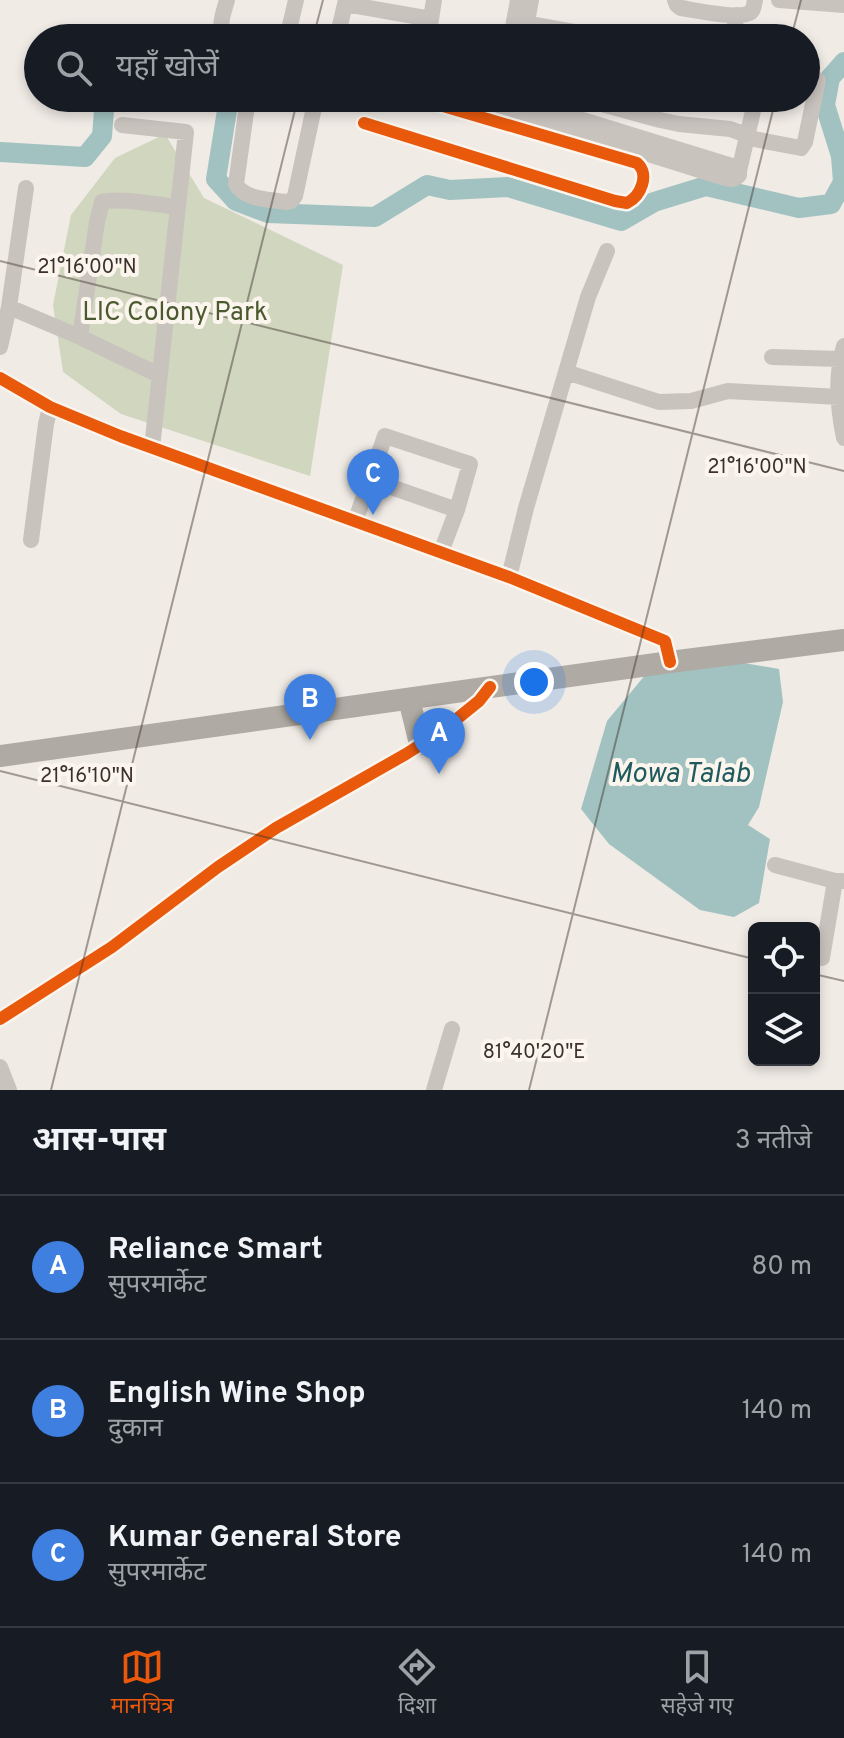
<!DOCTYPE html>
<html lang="hi">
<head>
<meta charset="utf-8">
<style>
	:root { --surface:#171b24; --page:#242831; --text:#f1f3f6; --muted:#9ea1a6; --line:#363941; --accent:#ea580c }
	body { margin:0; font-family:Overpass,"Noto Sans Devanagari",sans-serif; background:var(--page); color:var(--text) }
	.controls { position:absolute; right:24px; bottom:24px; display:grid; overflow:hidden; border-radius:12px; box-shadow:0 4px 12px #0003 }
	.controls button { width:72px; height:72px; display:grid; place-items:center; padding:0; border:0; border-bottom:2px solid var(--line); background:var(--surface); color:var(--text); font:40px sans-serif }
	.you { position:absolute; left:534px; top:682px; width:28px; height:28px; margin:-20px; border:6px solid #fff; border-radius:50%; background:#1a73e8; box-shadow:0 0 0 12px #1a73e833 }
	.badge { display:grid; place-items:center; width:52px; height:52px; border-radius:50%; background:var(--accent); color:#fff; font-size:26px; font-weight:700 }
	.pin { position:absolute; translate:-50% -66px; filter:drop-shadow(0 2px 4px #0008) }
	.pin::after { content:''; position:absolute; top:42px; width:28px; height:24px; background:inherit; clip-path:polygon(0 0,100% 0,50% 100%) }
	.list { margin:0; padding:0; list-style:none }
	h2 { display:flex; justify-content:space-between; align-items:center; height:104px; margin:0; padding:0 32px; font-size:34px }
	h2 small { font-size:26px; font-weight:400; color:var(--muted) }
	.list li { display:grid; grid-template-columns:52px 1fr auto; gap:24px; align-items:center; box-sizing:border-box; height:144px; padding:0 32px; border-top:2px solid var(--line) }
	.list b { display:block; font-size:30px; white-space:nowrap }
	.list p { margin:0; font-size:26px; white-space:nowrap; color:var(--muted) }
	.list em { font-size:26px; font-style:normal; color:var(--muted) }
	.icon { flex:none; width:44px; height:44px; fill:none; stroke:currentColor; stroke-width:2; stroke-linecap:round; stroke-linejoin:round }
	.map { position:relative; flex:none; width:844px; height:1090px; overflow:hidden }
	.search { position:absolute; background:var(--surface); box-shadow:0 4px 12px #0003; left:24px; right:24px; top:24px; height:88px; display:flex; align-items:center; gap:20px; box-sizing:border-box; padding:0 28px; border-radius:44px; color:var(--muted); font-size:30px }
	.sheet { height:536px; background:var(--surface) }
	nav { display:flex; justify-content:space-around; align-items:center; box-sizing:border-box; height:112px; border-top:2px solid var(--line); background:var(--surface); font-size:22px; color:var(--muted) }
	nav a { display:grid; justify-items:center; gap:4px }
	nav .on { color:var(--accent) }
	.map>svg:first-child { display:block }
	.green { fill:#d1d6bf }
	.water { fill:#a1c2c1 }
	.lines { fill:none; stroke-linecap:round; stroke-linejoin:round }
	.river { stroke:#a1c2c1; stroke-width:20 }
	.minor { stroke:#c9c3be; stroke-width:16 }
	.highway { stroke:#afaaa4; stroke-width:22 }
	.cycleway-casing { stroke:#fbf5ee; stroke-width:17 }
	.cycleway { stroke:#e8590c; stroke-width:12 }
	.ticks { fill:none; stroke:#3b302b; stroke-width:2; stroke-opacity:0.45 }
	.labels { text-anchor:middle; stroke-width:8; stroke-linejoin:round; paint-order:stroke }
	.park-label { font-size:26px; fill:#4a5a2e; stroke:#fbf5ee }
	.water-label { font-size:28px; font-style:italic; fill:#1f5a5e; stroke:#fbf5ee }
	.ticks-label { font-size:20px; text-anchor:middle; fill:#3b302b; stroke:#fbf5ee; stroke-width:8; stroke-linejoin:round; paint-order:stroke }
</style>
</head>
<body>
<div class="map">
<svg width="844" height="1090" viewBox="0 0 844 1090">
	<rect width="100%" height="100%" fill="#f0ebe5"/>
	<path class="green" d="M 165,134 L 204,198 L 343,265 L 310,476 L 121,414 L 63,372 L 53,305 L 71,215 L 115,158 Z"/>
	<path class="water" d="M 744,663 L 779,669 L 783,702 L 759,807 L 748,825 L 770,839 L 759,903 L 734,917 L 700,910 L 609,844 L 581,809 L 607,721 L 646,674 Z"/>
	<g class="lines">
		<path class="river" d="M 229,98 L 216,179 L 236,201 L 268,213 L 375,217 L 427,185 L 450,190 L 508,187 L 621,221 L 654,202 L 706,186 L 799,208 L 831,204 L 843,182 L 841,156 L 825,105 L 830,78 L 844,62
			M 0,152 L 85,157 L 102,136 L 105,98"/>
		<path class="minor" d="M 675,0 L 677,5 L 681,8 C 694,10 742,20 751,12 C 754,9 754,4 755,0
			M 779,0 L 844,5
			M 346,4 L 431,19
			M 514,21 L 609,38
			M 227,38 C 216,28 224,12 227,0
			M 287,38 L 296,0
			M 337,38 L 346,0
			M 428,38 L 434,0
			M 511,38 L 518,0
			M 524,38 L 531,0
			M 542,38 L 544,38
			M 732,38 L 737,15
			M 248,98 L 236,184 C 244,200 270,199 285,202 L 291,201 L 295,196 L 316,98
			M 460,98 L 528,116 L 722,177 C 729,179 734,181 739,175 L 739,171 L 735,167 L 511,98
			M 580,98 L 660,120 L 679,124 L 730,129 L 747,135 L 754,139 L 801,148 L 805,142 L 818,80
			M 364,123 L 615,201 L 627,203 C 641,196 650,174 637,163 L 416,98
			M 122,125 L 186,132 L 152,448
			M 739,171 L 756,98
			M 9,307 L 80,337
			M 844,346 C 835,375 838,409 844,438
			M 0,347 L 9,307 L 26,188
			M 772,357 L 840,359
			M 566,372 L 659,402 L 691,401 L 728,391 L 839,397
			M 159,375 L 80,337 L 97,222 L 102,202 C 118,197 159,205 178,207
			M 0,378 L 50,407 L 120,436 L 509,577 L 665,641 L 670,662
			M 371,480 L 457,510
			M 355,522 L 385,436 L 470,464 L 457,510 L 441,552
			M 31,540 L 46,424 L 50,407
			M 509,577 L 526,508 L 588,297 L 607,251
			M 775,865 L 835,881 L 842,881
			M 814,956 L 822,958 L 835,881
			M 0,1019 L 112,947 L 218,867 L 276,828 L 406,754 L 442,731 L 479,701 L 490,687
			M 0,1067 L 9,1090
			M 434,1090 L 452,1029"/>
		<path class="highway" d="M 409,699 L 420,744
			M 0,756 L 670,662 L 844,640"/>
		<defs>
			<path id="cycleway" d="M 364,123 L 615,201 L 627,203 C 641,196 650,174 637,163 L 416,98
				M 0,378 L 50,407 L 120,436 L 509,577 L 665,641 L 670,662
				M 0,1019 L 112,947 L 218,867 L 276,828 L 406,754 L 442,731 L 479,701 L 490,687"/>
		</defs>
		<use href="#cycleway" class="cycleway-casing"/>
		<use href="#cycleway" class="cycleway"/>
	</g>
	<path class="ticks" d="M 313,38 L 323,0M 791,38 L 801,0M 0,261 L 844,471M 0,771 L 754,959M 814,974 L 844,981M 51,1090 L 298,98M 529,1090 L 776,98"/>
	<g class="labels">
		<g class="park-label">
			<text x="175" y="320">LIC Colony Park</text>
		</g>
		<g class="water-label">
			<text x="680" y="782">Mowa Talab</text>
		</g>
	</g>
	<g class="ticks-label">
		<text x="87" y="273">21°16'00"N</text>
		<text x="757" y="473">21°16'00"N</text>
		<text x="87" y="782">21°16'10"N</text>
		<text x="534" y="1058">81°40'20"E</text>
	</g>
</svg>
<div class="controls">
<button><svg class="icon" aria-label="locate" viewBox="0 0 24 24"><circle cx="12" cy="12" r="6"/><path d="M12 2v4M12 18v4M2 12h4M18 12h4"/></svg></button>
<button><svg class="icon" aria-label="layers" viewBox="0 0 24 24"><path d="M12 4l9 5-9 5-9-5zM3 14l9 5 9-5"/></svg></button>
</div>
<div class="you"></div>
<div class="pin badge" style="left:439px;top:774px;background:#3f7fe0">A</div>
<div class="pin badge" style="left:310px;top:740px;background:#3f7fe0">B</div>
<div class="pin badge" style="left:373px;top:515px;background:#3f7fe0">C</div>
<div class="search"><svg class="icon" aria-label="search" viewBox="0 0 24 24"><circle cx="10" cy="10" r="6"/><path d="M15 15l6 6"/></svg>यहाँ खोजें</div>
</div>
<section class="sheet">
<h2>आस-पास<small>3 नतीजे</small></h2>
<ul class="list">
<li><span class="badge" style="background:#3f7fe0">A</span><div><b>Reliance Smart</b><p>सुपरमार्केट</p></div><em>80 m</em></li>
<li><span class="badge" style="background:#3f7fe0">B</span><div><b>English Wine Shop</b><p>दुकान</p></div><em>140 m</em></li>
<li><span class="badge" style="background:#3f7fe0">C</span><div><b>Kumar General Store</b><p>सुपरमार्केट</p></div><em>140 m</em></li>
</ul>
</section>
<nav>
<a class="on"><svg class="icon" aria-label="map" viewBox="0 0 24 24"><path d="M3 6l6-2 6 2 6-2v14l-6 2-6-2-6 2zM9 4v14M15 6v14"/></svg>मानचित्र</a>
<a><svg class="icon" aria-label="directions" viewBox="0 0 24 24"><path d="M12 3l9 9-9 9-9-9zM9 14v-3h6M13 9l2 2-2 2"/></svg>दिशा</a>
<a><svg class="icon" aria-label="saved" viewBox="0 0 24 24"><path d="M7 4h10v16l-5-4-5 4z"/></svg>सहेजे गए</a>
</nav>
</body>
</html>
